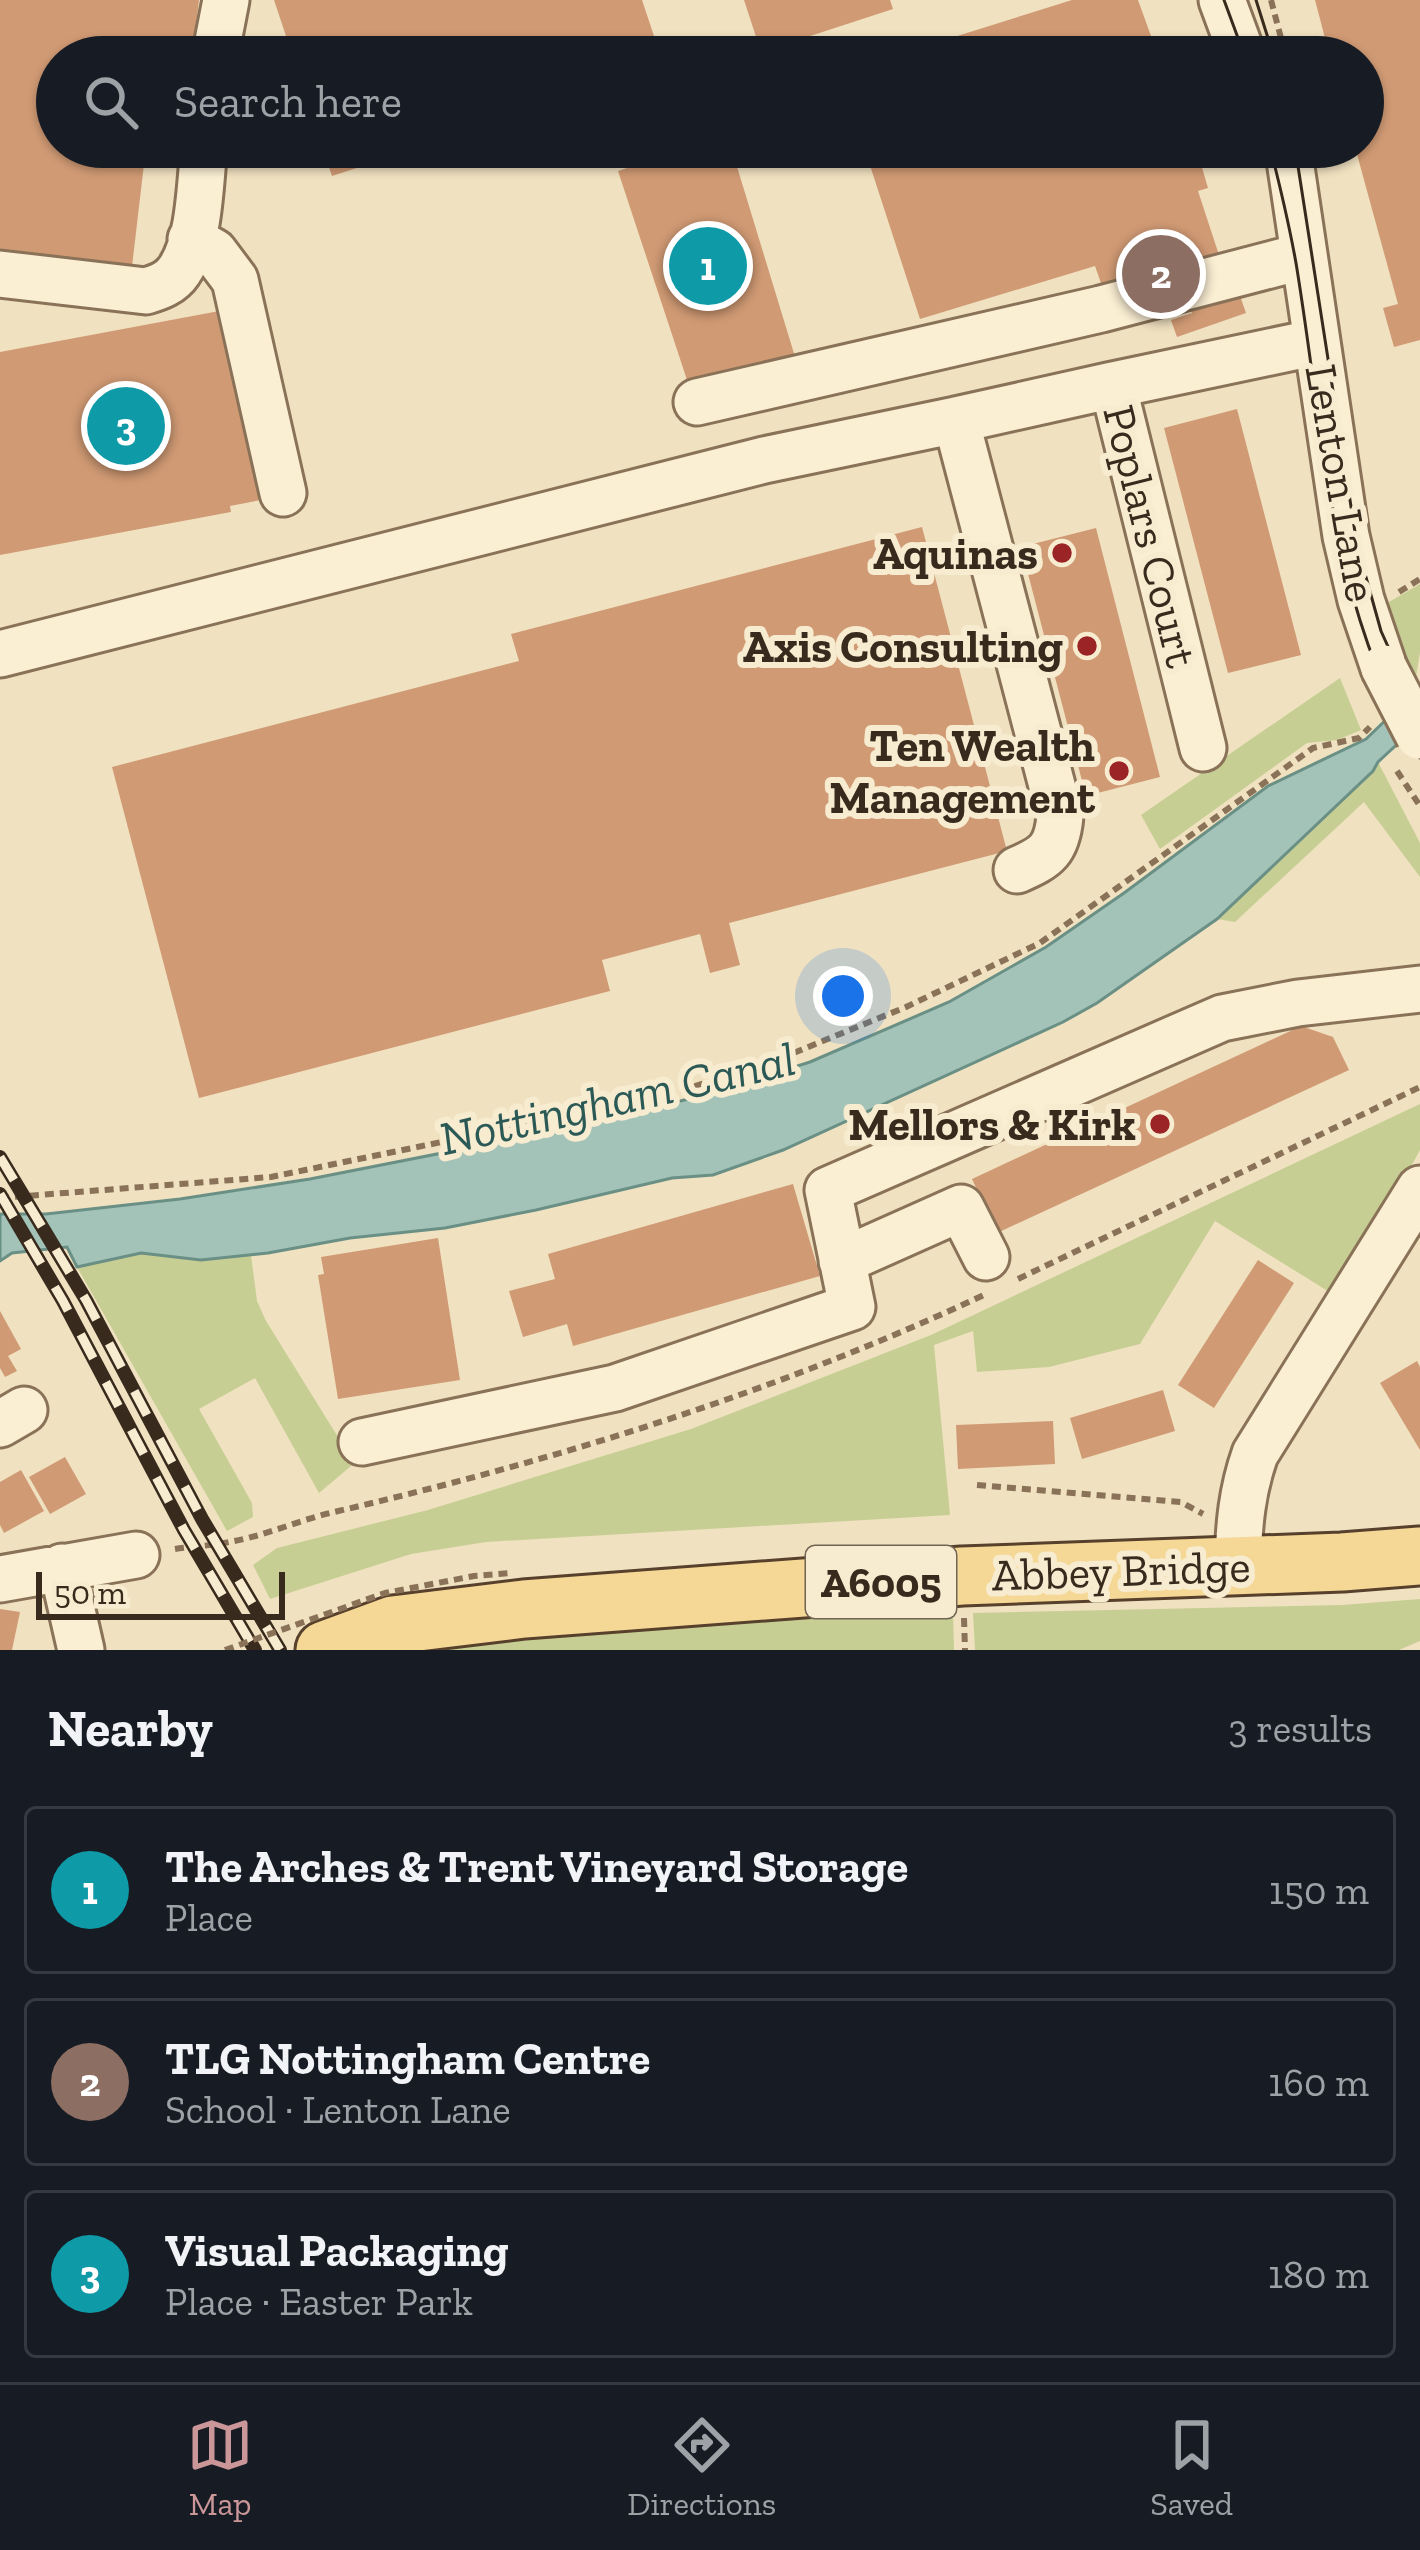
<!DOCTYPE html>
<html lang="en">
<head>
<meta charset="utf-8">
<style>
	:root { --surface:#171b24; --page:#20242c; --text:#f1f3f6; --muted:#9ea1a6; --line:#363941; --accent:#ca9698 }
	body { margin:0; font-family:"Zilla Slab",serif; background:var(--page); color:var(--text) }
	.scale { position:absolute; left:36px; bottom:30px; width:249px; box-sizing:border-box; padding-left:12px; border:6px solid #382a1c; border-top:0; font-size:33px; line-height:42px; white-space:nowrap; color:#382a1c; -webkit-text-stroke:9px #f7ebd0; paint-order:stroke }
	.you { position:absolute; left:843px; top:996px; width:42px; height:42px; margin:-30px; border:9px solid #fff; border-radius:50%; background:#1a73e8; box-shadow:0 0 0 18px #1a73e833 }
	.badge { display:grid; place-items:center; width:78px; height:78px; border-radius:50%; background:var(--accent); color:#fff; font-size:39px; font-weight:700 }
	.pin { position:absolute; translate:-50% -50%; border:6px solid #fff; box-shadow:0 3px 12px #0006 }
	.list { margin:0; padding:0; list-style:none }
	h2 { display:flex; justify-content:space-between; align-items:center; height:156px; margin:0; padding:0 48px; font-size:51px }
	h2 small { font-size:39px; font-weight:400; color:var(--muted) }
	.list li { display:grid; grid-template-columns:78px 1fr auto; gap:36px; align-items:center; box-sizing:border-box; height:168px; margin:0 24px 24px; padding:0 24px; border:3px solid var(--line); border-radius:12px }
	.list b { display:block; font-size:45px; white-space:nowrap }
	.list p { margin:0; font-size:39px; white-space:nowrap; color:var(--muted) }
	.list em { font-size:39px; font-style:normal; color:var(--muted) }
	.icon { flex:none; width:66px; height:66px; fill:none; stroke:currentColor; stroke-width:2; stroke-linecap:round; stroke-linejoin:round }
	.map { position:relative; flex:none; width:1420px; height:1650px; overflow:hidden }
	.search { position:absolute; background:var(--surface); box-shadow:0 3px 9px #0004; left:36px; right:36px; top:36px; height:132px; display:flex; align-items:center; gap:30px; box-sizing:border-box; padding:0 42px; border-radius:66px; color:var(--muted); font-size:45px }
	.sheet { height:732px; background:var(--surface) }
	nav { display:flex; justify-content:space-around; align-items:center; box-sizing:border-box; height:168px; border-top:3px solid var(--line); background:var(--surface); font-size:33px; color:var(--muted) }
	nav a { display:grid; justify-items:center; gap:6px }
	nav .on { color:var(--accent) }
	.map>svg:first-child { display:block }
	.green { fill:#c7ce94 }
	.water { fill:#a3c2b8; stroke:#6a9086; stroke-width:3 }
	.building { fill:#d09a74 }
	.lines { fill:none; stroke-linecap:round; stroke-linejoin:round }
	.minor-casing { stroke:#897257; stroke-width:51 }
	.major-casing { stroke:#57402c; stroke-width:63 }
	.path { stroke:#897257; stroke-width:6; stroke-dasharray:9 6; stroke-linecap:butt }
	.minor { stroke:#faeed3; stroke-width:45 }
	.major { stroke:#f5d796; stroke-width:57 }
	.tram { stroke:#382a1c; stroke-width:3 }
	.rail-casing { stroke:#382a1c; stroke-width:14 }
	.rail { stroke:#f7ebd0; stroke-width:9; stroke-dasharray:27; stroke-linecap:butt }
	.minor-bridge-casing { stroke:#897257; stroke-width:51; stroke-linecap:butt }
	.path-bridge { stroke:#897257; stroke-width:6; stroke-dasharray:9 6; stroke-linecap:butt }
	.minor-bridge { stroke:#faeed3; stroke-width:45 }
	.poi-dot { fill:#9b2526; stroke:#f7ebd0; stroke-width:4.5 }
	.labels { text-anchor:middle; stroke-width:12; stroke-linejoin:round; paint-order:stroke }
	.shield { fill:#f7ebd0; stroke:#716452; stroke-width:3 }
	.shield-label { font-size:42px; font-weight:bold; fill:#382a1c }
	.street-label { font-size:45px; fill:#382a1c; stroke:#f7ebd0 }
	.poi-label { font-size:45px; font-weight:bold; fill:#382a1c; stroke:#f7ebd0; text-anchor:end }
	.water-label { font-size:48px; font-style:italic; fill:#2b5956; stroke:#f7ebd0 }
</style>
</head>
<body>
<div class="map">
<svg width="1420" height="1650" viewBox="0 0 1420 1650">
	<rect width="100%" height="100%" fill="#f0e1c0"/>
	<path class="green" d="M 1420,584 L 1420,653 L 1416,677 L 1391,621 L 1389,602 Z
		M 1340,678 L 1361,730 L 1337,740 L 1307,743 L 1160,849 L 1141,815 Z
		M 1378,762 L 1420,843 L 1420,877 L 1364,802 L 1235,922 L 1217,919 L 1373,771 Z
		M 1420,1104 L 1420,1150 L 1339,1298 L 1215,1221 L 1140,1344 L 1049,1367 L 977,1372 L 973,1331 L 934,1345 L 950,1515 L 486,1542 L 411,1554 L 270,1599 L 253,1565 L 277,1548 L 428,1510 L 691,1429 L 931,1335 Z
		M 141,1253 L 201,1260 L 251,1255 L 257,1301 L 266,1321 L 351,1458 L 357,1461 L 319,1493 L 255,1378 L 199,1409 L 252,1503 L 253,1517 L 227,1531 L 77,1267 Z
		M 1420,1599 L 1420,1641 L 1399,1650 L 975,1650 L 973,1613 L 1342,1605 Z
		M 953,1613 L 954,1650 L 443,1650 L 534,1635 L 632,1625 Z"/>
	<path class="water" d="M 1420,687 L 1420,723 L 1378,762 L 1373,771 L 1217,919 L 1097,1003 L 1063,1022 L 783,1150 L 713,1175 L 672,1178 L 536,1210 L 445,1228 L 350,1238 L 268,1253 L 201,1260 L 141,1253 L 77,1267 L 67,1247 L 12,1253 L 0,1261 L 0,1214 L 46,1214 L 180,1199 L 310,1179 L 569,1128 L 709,1094 L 810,1062 L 949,1002 L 1046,947 L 1124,893 L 1268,786 L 1366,739 Z"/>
	<path class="building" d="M 0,0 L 199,0 L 192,57 L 57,57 L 57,147 L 146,147 L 131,275 L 0,260 Z
		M 274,0 L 642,0 L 661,57 L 293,57 Z
		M 744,0 L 890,0 L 893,9 L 761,52 Z
		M 1072,0 L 1138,0 L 1155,47 L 1165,46 L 1168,57 L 908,57 L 906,52 Z
		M 1315,0 L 1420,0 L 1420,340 L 1394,347 L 1383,308 L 1398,304 L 1355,147 L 1363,147 L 1363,57 L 1330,57 Z
		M 322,147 L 419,147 L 419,148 L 332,176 Z
		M 691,147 L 731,147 L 796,360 L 690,389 L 618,171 Z
		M 864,147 L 1196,147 L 1208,188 L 1198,191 L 1219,255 L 1103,289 L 1095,266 L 920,319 Z
		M 1238,290 L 1246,313 L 1177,337 L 1171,320 L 1192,313 L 1190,307 Z
		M 230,309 L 266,499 L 230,506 L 231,512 L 0,555 L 0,352 Z
		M 1237,409 L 1301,655 L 1228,673 L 1164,428 Z
		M 922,527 L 1007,851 L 729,923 L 740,965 L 710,973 L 700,934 L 602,960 L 610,991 L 199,1098 L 112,767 L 519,661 L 511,634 Z
		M 1096,528 L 1160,777 L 1086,796 L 1021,547 Z
		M 1301,1026 L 1333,1037 L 1349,1070 L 997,1233 L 972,1179 Z
		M 793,1184 L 820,1276 L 573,1346 L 567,1324 L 523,1337 L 509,1291 L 555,1279 L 548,1254 Z
		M 438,1238 L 460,1380 L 338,1399 L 318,1275 L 324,1274 L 321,1257 Z
		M 1258,1260 L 1294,1283 L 1214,1408 L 1178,1385 Z
		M 0,1311 L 21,1349 L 8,1356 L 17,1371 L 5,1377 L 0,1368 Z
		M 1417,1361 L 1420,1367 L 1420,1450 L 1380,1383 Z
		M 1163,1390 L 1175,1431 L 1082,1459 L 1070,1418 Z
		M 1053,1421 L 1055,1464 L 958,1469 L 956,1425 Z
		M 65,1457 L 86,1494 L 50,1514 L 29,1477 Z
		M 21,1470 L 44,1511 L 4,1533 L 0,1525 L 0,1482 Z
		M 0,1609 L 20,1612 L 12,1650 L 0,1650 Z"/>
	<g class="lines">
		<defs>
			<path id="minor" d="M 1222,0 L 1243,57
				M 215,57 L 226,0
				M 1288,147 L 1346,536 L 1361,600 L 1384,668
				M 191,239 L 214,252 L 235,280 L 283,493
				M 0,274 L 146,291 C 159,287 171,283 179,271 C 200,241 200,183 204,147
				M 697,402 L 1101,309 L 1304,256
				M 0,654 L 764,460 L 956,420
				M 1203,748 L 1113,385 L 1317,342
				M 1017,870 C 1047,857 1057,850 1060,816 L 956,420 L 1113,385
				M 842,1261 L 961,1208 L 986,1257
				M 0,1424 L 24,1410
				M 362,1442 L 615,1388 L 852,1307 L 828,1190 L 1222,1018 L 1298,1003 L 1420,989
				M 1238,1564 C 1239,1524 1242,1491 1255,1454 L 1420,1189
				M 62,1567 L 81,1650
				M 0,1579 L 136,1555"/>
			<path id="major" d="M 325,1650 L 393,1625 L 524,1609 L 962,1576 L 1342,1562 L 1420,1556"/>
		</defs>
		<use href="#minor" class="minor-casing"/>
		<use href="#major" class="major-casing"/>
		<path class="path" d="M 1271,0 L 1286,57
			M 1399,592 L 1420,579
			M 1397,771 L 1420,806
			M 0,1198 L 271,1177 L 666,1096 L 796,1052 L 906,1007 L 1040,943 L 1313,748 L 1359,738 L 1370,727
			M 1018,1279 L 1420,1087
			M 977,1485 L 1181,1502 L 1203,1514
			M 175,1549 C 193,1546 212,1546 229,1542 C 265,1536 299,1520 334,1512 C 558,1460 776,1392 984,1295
			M 964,1618 L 965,1650"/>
		<use href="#minor" class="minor"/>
		<use href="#major" class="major"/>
		<path class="tram" d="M 1224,0 L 1245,57
			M 1256,0 L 1274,57
			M 1270,147 C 1280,186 1289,224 1296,263 C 1325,438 1328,600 1420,758
			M 1295,147 L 1357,545 L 1381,631 L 1420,718"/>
		<defs>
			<path id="rail" d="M 0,1157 L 86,1300 L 202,1519 L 280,1650
				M 0,1194 L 63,1301 L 184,1530 L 255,1650"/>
		</defs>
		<use href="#rail" class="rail-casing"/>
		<use href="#rail" class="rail"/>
		<defs>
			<path id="minor-bridge" d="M 1384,668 L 1419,736"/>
		</defs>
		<use href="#minor-bridge" class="minor-bridge-casing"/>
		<path class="path-bridge" d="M 225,1650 L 385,1593 L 474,1576 L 511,1573"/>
		<use href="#minor-bridge" class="minor-bridge"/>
	</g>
	<g class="poi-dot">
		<circle cx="1062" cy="553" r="12"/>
		<circle cx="1087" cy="646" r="12"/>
		<circle cx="1119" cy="771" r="12"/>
		<circle cx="1160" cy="1124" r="12"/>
	</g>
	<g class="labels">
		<rect class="shield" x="806" y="1546" width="150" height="72" rx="9"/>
		<g class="shield-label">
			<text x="881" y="1597">A6005</text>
		</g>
		<g class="street-label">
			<text transform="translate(1342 483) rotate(80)" y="16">Lenton Lane</text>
			<text transform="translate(1151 536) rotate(76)" y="16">Poplars Court</text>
			<text transform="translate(1121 1570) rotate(-2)" y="16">Abbey Bridge</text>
		</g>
		<g class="poi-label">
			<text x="1038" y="569">Aquinas</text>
			<text x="1063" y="662">Axis Consulting</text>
			<text x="1095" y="761">Ten Wealth<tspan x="1095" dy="52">Management</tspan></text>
			<text x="1136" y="1140">Mellors &amp; Kirk</text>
		</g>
		<g class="water-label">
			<text transform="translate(617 1098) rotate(-13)" y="17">Nottingham Canal</text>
		</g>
	</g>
</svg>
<div class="scale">50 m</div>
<div class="you"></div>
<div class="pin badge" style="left:708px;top:266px;background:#0f9aa8">1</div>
<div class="pin badge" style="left:1161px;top:274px;background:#8d6e63">2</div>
<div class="pin badge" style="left:126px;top:426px;background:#0f9aa8">3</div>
<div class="search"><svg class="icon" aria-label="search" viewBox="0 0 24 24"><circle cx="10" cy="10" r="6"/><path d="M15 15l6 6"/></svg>Search here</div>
</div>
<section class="sheet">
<h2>Nearby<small>3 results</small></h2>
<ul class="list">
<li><span class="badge" style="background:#0f9aa8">1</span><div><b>The Arches &amp; Trent Vineyard Storage</b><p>Place</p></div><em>150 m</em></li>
<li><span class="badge" style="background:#8d6e63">2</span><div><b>TLG Nottingham Centre</b><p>School · Lenton Lane</p></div><em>160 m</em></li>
<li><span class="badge" style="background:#0f9aa8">3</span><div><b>Visual Packaging</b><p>Place · Easter Park</p></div><em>180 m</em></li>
</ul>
</section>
<nav>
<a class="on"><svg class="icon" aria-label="map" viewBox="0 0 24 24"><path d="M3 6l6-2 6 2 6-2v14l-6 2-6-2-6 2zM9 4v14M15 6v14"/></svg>Map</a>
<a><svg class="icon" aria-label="directions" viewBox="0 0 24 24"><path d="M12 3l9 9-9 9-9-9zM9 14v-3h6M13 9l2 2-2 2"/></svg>Directions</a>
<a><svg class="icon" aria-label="saved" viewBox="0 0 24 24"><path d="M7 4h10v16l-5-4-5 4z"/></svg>Saved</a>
</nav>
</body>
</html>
